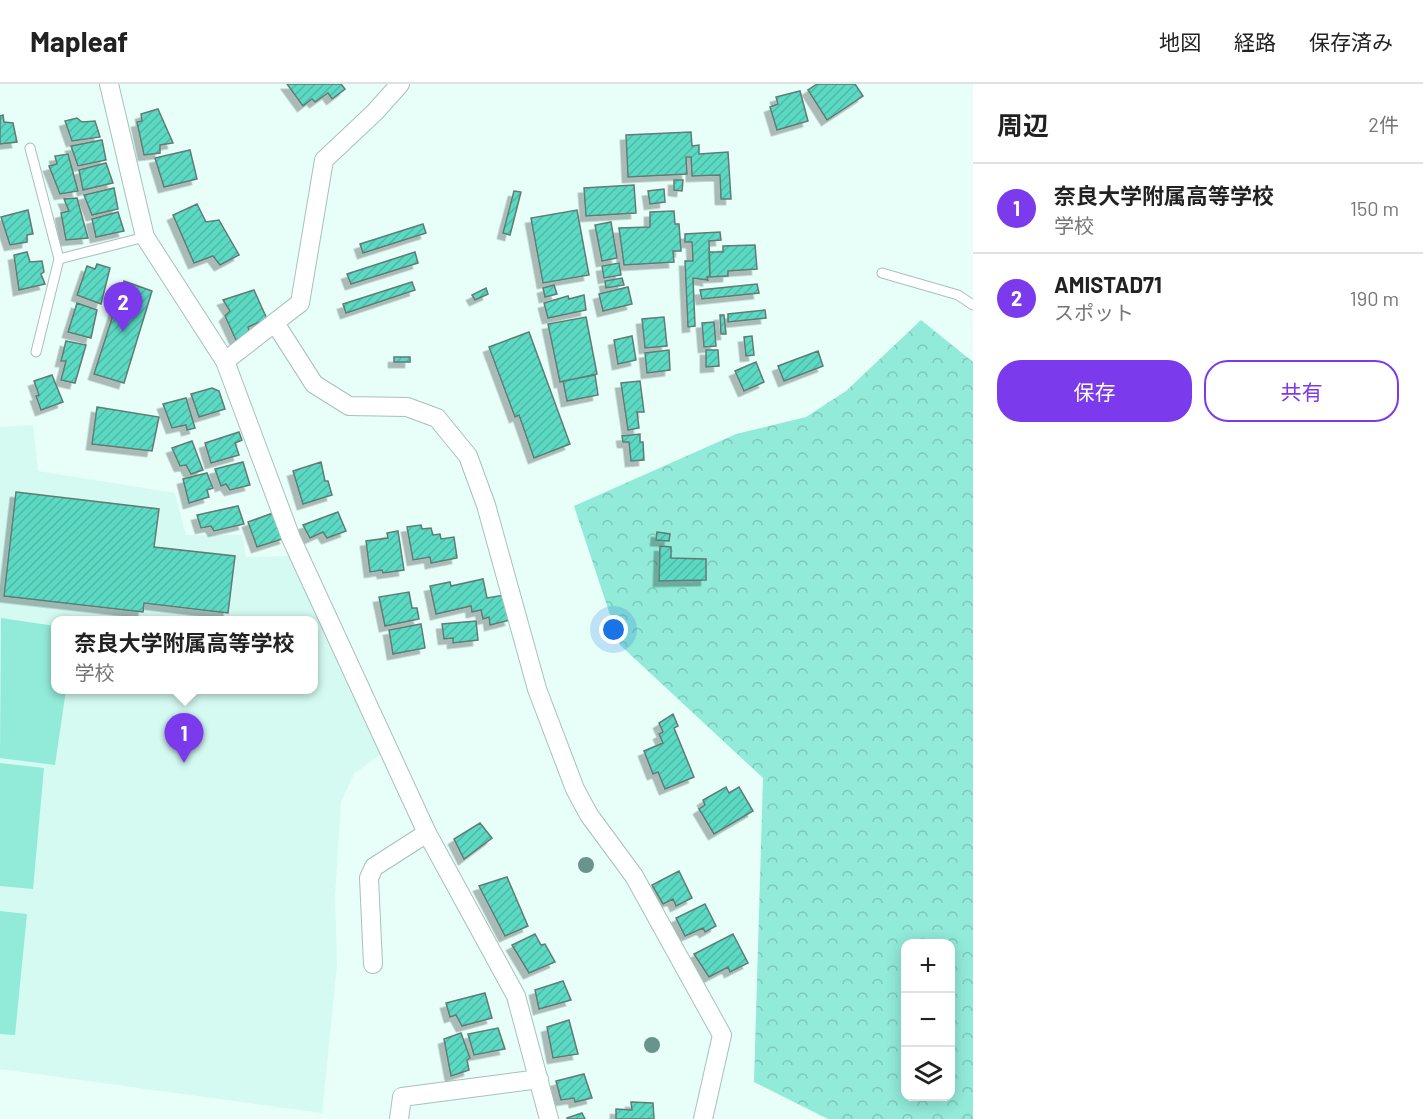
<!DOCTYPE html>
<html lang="ja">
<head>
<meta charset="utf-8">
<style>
	:root { --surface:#fff; --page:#f2f2f2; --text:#222; --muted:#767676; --line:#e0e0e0; --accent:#7c3aed }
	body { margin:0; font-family:Barlow,"Noto Sans JP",sans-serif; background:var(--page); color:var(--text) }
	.controls { position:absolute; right:18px; bottom:18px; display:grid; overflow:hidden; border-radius:12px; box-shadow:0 3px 15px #0003 }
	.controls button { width:54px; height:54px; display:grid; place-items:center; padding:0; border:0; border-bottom:2px solid var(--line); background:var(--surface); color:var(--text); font:30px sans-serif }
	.you { position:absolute; left:614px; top:546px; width:21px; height:21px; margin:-15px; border:4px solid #fff; border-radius:50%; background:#1a73e8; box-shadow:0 0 0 9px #1a73e833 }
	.badge { display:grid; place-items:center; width:39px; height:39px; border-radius:50%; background:var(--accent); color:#fff; font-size:20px; font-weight:700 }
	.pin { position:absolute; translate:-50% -50px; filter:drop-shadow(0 2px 3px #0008) }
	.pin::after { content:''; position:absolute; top:32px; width:21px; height:18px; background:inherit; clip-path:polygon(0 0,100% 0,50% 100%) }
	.popup { position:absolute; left:51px; top:532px; width:267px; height:78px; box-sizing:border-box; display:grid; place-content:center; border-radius:12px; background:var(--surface); filter:drop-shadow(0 2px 4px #0005); font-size:20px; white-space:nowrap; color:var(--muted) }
	.popup b { font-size:22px; color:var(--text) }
	.popup::after { content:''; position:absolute; left:50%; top:100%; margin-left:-12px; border:12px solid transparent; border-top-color:var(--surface) }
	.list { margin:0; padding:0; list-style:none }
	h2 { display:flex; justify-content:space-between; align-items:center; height:78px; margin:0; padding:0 24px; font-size:26px }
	h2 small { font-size:20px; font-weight:400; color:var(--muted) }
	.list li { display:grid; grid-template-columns:39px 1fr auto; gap:18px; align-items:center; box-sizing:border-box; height:90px; padding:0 24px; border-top:2px solid var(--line) }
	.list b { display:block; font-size:22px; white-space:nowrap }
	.list p { margin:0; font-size:20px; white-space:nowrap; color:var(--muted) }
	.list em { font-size:20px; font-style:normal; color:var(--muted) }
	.actions { display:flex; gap:12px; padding:18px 24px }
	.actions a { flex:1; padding:14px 0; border:2px solid var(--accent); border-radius:24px; text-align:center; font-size:21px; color:var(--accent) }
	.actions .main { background:var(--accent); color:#fff }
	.icon { flex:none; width:33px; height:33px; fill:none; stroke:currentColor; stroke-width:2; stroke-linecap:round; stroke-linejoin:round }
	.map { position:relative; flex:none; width:973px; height:1035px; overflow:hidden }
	header { display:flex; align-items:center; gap:36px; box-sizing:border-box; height:84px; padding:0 30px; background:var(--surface); border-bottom:2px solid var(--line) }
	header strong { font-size:28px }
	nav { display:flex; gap:33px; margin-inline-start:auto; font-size:21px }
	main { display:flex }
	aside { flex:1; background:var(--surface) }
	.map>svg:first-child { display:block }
	.built { fill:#d4faf2; fill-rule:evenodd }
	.forest { fill:url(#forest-crowns); fill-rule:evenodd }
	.park { fill:#92ead8 }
	.building { fill:url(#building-hatch); stroke:#617b75; stroke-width:1.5; filter:url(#shadow) }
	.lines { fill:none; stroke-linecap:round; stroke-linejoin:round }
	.service-casing { stroke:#a6c1bb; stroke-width:11 }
	.minor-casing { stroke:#a6c1bb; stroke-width:20 }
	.service { stroke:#fff; stroke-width:9 }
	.minor { stroke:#fff; stroke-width:18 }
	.tree { fill:#69948d }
</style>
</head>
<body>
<header>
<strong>Mapleaf</strong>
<nav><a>地図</a><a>経路</a><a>保存済み</a></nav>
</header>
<main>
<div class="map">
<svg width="973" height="1035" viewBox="0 0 973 1035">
	<defs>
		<pattern id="forest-crowns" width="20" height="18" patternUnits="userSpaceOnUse" patternTransform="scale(1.5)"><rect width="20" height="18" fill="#92ead8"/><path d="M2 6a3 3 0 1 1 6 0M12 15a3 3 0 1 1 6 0" fill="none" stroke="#7dc8b8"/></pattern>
		<pattern id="building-hatch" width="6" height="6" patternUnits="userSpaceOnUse" patternTransform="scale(1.5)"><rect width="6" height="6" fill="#5bd9c3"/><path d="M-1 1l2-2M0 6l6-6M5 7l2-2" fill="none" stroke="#4ebaa7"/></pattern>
		<filter id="shadow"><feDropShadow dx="-5.5" dy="5.5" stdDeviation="0" flood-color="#0004"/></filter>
	</defs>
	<rect width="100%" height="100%" fill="#e8fef9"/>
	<path class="built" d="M 33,341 L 38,387 L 175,409 L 186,451 L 242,451 L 246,473 L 290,472 L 383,668 L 354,690 L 341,718 L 335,812 L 337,881 L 322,1029 L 0,985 L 0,343 ZM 55,536 L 313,536 L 313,606 L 55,606 Z"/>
	<path class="forest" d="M 921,236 L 973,278 L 973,1035 L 828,1035 L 754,998 L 763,694 L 620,561 L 574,422 L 736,350 L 806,333 L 846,307 ZM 906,860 L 950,860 L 950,1012 L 906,1012 Z"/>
	<path class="park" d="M 1,534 L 55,542 L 55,606 L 66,606 L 55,681 L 0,674 Z
		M 0,679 L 44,684 L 33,805 L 0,802 Z
		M 0,827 L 27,830 L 15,951 L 0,950 Z"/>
	<path class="building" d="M 287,0 L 341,0 L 345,5 L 332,15 L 328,9 L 315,18 L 312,15 L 303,22 Z
		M 817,0 L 855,0 L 863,12 L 827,36 L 808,6 Z
		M 800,7 L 808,37 L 777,46 L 770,23 L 778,20 L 776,13 Z
		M 158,25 L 173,59 L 160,61 L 160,69 L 144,71 L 137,38 L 142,37 L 141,30 Z
		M 3,31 L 4,38 L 13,39 L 17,58 L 0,60 L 0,32 Z
		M 77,34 L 82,38 L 95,37 L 100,53 L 72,57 L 65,37 Z
		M 691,48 L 692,62 L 699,61 L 699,70 L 728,68 L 731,115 L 721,115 L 720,91 L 692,92 L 691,73 L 686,73 L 687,90 L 628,93 L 626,51 Z
		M 102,56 L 106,76 L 78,82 L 71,62 Z
		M 190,66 L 197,95 L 164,103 L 155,74 Z
		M 68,70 L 78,107 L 60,110 L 49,82 L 57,80 L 55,72 Z
		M 106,79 L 113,99 L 83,106 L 79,86 Z
		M 674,96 L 683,96 L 682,107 L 674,106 Z
		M 634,101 L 636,129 L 586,132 L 584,104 Z
		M 114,104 L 118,125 L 92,131 L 84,111 Z
		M 664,105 L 665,118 L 650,120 L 648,107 Z
		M 514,107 L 521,108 L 510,151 L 503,149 Z
		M 77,114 L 88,154 L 66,156 L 61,129 L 69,127 L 64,115 Z
		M 197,120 L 206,138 L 219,136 L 239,171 L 220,181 L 213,172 L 194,179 L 173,131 Z
		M 28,126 L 33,150 L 27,151 L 27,158 L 10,161 L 1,133 Z
		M 577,126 L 589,191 L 543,199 L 531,134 Z
		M 674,127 L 675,140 L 679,140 L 681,167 L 673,167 L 674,178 L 624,181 L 619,144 L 650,143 L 650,128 Z
		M 118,128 L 124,147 L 96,153 L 92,135 Z
		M 611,138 L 617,174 L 602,177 L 595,141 Z
		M 423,140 L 426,149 L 363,169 L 360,160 Z
		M 720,148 L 721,156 L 709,157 L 710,193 L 707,193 L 708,196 L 693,194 L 695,242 L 688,243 L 685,177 L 693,177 L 692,158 L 685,158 L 685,150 Z
		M 755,161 L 757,185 L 728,187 L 728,192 L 710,193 L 709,168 L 723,168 L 723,162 Z
		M 27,168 L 30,178 L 42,177 L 44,188 L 41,190 L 45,200 L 19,206 L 14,171 Z
		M 415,168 L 418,179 L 351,200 L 347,190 Z
		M 619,179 L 621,191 L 604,194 L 602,182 Z
		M 97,180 L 110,184 L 101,220 L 77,211 L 87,182 L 95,185 Z
		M 622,194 L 624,201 L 606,204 L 605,197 Z
		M 124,197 L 152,207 L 124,299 L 94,290 Z
		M 412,198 L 415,206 L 346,229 L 343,220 Z
		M 757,200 L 759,209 L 702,215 L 700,206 Z
		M 554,201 L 557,210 L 545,213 L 543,204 Z
		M 628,203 L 632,220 L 603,227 L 599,210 Z
		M 486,204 L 488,210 L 475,216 L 472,211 Z
		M 254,206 L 267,235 L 248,243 L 250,250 L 236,256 L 225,232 L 230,227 L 223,216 Z
		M 584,211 L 586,226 L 548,234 L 544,219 L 568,212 L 569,215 Z
		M 77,219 L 97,226 L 91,254 L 68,248 Z
		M 765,226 L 766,234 L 728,238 L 728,230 Z
		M 720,231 L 724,231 L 726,250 L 721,250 Z
		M 586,233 L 597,290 L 560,298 L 548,240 Z
		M 664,233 L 667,262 L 645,264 L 642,235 Z
		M 714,238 L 716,262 L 704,263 L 702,239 Z
		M 529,248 L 570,360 L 534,374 L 519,331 L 515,333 L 489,263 Z
		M 632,252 L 636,276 L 618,280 L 614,256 Z
		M 752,252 L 754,271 L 746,272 L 744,253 Z
		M 66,257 L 86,261 L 75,299 L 61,296 L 66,277 L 61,277 Z
		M 669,266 L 670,286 L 647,289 L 645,269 Z
		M 706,266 L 718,266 L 719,282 L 706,283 Z
		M 818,267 L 823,282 L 784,297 L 778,282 Z
		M 394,273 L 410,273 L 410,278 L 394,278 Z
		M 756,278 L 764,298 L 744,307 L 735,287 Z
		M 52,291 L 63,318 L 41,326 L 36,312 L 39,311 L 34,297 Z
		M 595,291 L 598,311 L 567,317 L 563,297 Z
		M 640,297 L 644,328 L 637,328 L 639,344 L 628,346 L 621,299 Z
		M 212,304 L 219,307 L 225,325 L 199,333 L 191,310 Z
		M 186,314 L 195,344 L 187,346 L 186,341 L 172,344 L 163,320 Z
		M 97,323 L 159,333 L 152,367 L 92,360 Z
		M 239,348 L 242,356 L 235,359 L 239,371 L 211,379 L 205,359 Z
		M 640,350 L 640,358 L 643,358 L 644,376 L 631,377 L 629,358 L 623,358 L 622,352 Z
		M 192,357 L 203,386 L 191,390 L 186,381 L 180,382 L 172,364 Z
		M 243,378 L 250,401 L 230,406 L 226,400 L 221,402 L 215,385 Z
		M 321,378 L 325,397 L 328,397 L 332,411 L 303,420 L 293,387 Z
		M 207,389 L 213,404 L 207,406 L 209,413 L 189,419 L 183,395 Z
		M 16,408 L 159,425 L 154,463 L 235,472 L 228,529 L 144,519 L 143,528 L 4,512 Z
		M 238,422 L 244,440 L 214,447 L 211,442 L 201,444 L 197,431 Z
		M 338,428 L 346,447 L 327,454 L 323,448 L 310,454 L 303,441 Z
		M 273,429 L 285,454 L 257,463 L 248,438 Z
		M 421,441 L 422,445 L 431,444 L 433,451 L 440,450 L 441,455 L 454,453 L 457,474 L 431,479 L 430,473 L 413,476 L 407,443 Z
		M 398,447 L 404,486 L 383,489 L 382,486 L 370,488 L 366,457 L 388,454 L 387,449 Z
		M 657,448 L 670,450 L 669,457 L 656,456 Z
		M 660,462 L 671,463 L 671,474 L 706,475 L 706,496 L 659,497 Z
		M 483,495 L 487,514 L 504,511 L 510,536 L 490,541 L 489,533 L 483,535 L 481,526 L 472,528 L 471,522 L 436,530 L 430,502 L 450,498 L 451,502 Z
		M 409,508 L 412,524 L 417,524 L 419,535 L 385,542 L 379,513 Z
		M 476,537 L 478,556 L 453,559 L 453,554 L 444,555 L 442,540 Z
		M 421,540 L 425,564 L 393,570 L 389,546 Z
		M 673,630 L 678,642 L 674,644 L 694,693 L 665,705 L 658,688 L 653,690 L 644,667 L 663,659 L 659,650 L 663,648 L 659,639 Z
		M 726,703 L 729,709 L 739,703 L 753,727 L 714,750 L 699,725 L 705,721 L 703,716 Z
		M 480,739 L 492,754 L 464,775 L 454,755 Z
		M 679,787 L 692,814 L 676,822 L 673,815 L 663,820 L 652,801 Z
		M 507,793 L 528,842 L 505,852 L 479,802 Z
		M 705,820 L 716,842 L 705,848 L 703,844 L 685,852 L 676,834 Z
		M 535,850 L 541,861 L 545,860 L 555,878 L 529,889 L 512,861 Z
		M 733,850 L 748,879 L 730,888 L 728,883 L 709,893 L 694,870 Z
		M 563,897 L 571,916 L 539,925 L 535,906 Z
		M 485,909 L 492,934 L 462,942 L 456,931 L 450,933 L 446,919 Z
		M 569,936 L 578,970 L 553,974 L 547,943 Z
		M 498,944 L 505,965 L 474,971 L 468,950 Z
		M 461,949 L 470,974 L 467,976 L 469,986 L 451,992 L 444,955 Z
		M 584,990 L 592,1014 L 575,1018 L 574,1014 L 561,1016 L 556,997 Z
		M 631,1018 L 653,1019 L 654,1035 L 616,1035 L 616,1025 L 632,1026 Z
		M 582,1029 L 585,1035 L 567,1035 L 567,1034 Z"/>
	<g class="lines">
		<defs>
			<path id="service" d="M 30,64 L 59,175
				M 882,189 L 958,211 L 973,221
				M 36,268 L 59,175 L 145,153"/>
			<path id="minor" d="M 109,0 L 145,153 L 225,277 L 291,454 L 427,749 L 516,912 L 549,1035
				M 275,239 L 314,300 L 349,322 L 407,323 L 437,334 L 468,372 L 486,421 L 537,605 L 575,705 L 589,731 L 634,792 L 722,951 L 703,1035
				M 225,277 L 300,219 L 324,76 L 375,28 L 400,0
				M 373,880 L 369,794 L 374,783 L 427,749
				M 399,1035 L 402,1013 L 539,995"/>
		</defs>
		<use href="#service" class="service-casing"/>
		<use href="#minor" class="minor-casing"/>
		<use href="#service" class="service"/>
		<use href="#minor" class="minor"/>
	</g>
	<g class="tree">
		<circle cx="586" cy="781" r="8"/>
		<circle cx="652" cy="961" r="8"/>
	</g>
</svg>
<div class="controls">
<button>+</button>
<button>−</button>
<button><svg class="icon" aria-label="layers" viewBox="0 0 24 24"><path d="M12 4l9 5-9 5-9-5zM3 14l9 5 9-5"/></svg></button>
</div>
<div class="you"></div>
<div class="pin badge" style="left:184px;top:679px">1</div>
<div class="popup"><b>奈良大学附属高等学校</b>学校</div>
<div class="pin badge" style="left:123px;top:248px">2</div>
</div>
<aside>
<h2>周辺<small>2件</small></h2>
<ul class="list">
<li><span class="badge">1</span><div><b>奈良大学附属高等学校</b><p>学校</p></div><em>150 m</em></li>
<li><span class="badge">2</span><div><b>AMISTAD71</b><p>スポット</p></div><em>190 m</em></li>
</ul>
<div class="actions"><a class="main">保存</a><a>共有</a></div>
</aside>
</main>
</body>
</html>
